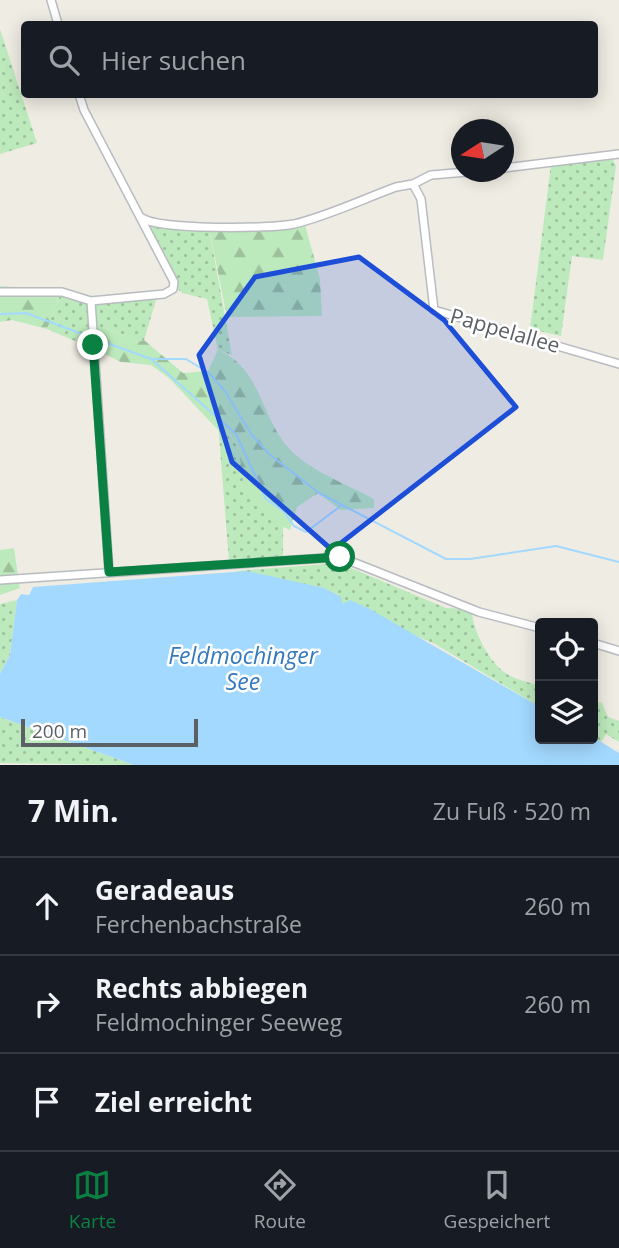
<!DOCTYPE html>
<html lang="de">
<head>
<meta charset="utf-8">
<style>
	:root { --surface:#171b24; --page:#242831; --text:#f1f3f6; --muted:#9ea1a6; --line:#363941; --accent:#0b8043 }
	body { margin:0; font-family:"Open Sans",sans-serif; background:var(--page); color:var(--text) }
	.controls { position:absolute; right:21px; bottom:21px; display:grid; overflow:hidden; border-radius:7px; box-shadow:0 4px 18px #0003 }
	.controls button { width:63px; height:63px; display:grid; place-items:center; padding:0; border:0; border-bottom:2px solid var(--line); background:var(--surface); color:var(--text); font:35px sans-serif }
	.compass { position:absolute; left:451px; top:119px; width:63px; height:63px; border-radius:50%; background:var(--surface); box-shadow:0 4px 18px #0003; rotate:258deg }
	.scale { position:absolute; left:21px; bottom:18px; width:177px; box-sizing:border-box; padding-left:7px; border:4px solid #5b6065; border-top:0; font-size:19px; line-height:24px; white-space:nowrap; color:#5b6065; -webkit-text-stroke:5px #fff; paint-order:stroke }
	.stop { position:absolute; width:21px; height:21px; margin:-16px; border:5px solid #0b8043; border-radius:50%; background:#fff }
	.stop.end { background:#0b8043; border-color:#fff; box-shadow:0 2px 7px #0008 }
	.list { margin:0; padding:0; list-style:none }
	h2 { display:flex; justify-content:space-between; align-items:center; height:91px; margin:0; padding:0 28px; font-size:30px }
	h2 small { font-size:23px; font-weight:400; color:var(--muted) }
	.list li { display:grid; grid-template-columns:46px 1fr auto; gap:21px; align-items:center; box-sizing:border-box; height:98px; padding:0 28px; border-top:2px solid var(--line) }
	.list b { display:block; font-size:26px; white-space:nowrap }
	.list p { margin:0; font-size:23px; white-space:nowrap; color:var(--muted) }
	.list em { font-size:23px; font-style:normal; color:var(--muted) }
	.icon { flex:none; width:38px; height:38px; fill:none; stroke:currentColor; stroke-width:2; stroke-linecap:round; stroke-linejoin:round }
	.map { position:relative; flex:none; width:619px; height:765px; overflow:hidden }
	.search { position:absolute; background:var(--surface); box-shadow:0 4px 18px #0003; left:21px; right:21px; top:21px; height:77px; display:flex; align-items:center; gap:18px; box-sizing:border-box; padding:0 24px; border-radius:7px; color:var(--muted); font-size:26px }
	.sheet { height:385px; background:var(--surface) }
	nav { display:flex; justify-content:space-around; align-items:center; box-sizing:border-box; height:98px; border-top:2px solid var(--line); background:var(--surface); font-size:19px; color:var(--muted) }
	nav a { display:grid; justify-items:center; gap:4px }
	nav .on { color:var(--accent) }
	.map>svg:first-child { display:block }
	.green { fill:url(#green-dots) }
	.forest { fill:url(#forest-firs) }
	.water { fill:#a3d9ff }
	.lines { fill:none; stroke-linecap:round; stroke-linejoin:round }
	.stream { stroke:#a3d9ff; stroke-width:2 }
	.minor-casing { stroke:#b8bbc0; stroke-width:10 }
	.minor { stroke:#fff; stroke-width:7 }
	.route { stroke:#0b8043; stroke-width:9 }
	.marked { fill:#1d4ed8; fill-opacity:0.2; stroke:#1d4ed8; stroke-width:5; stroke-linejoin:round }
	.labels { text-anchor:middle; stroke-width:5; stroke-linejoin:round; paint-order:stroke }
	.street-label { font-size:21px; fill:#5b6065; stroke:#fff }
	.water-label { font-size:23px; font-style:italic; fill:#3479bd; stroke:#fff }
</style>
</head>
<body>
<div class="map">
<svg width="619" height="765" viewBox="0 0 619 765">
	<defs>
		<pattern id="green-dots" width="8" height="8" patternUnits="userSpaceOnUse" patternTransform="scale(1.75)"><rect width="8" height="8" fill="#bdeabc"/><path d="M2 2h.1M6 6h.1" fill="none" stroke="#9dc19c" stroke-width="1.8" stroke-linecap="round"/></pattern>
		<pattern id="forest-firs" width="22" height="20" patternUnits="userSpaceOnUse" patternTransform="scale(1.75)"><rect width="22" height="20" fill="#bdeabc"/><path d="M5 1l3.5 6h-7zM16 11l3.5 6h-7z" fill="#9dc19c"/></pattern>
	</defs>
	<rect width="100%" height="100%" fill="#efece3"/>
	<path class="green" d="M 0,29 L 37,143 L 0,154 Z
		M 607,159 L 613,160 L 616,166 L 603,260 L 572,256 L 561,336 L 530,329 L 551,165 Z
		M 152,226 L 209,228 L 232,355 L 218,350 L 207,299 L 182,293 L 175,286 L 149,229 Z
		M 61,292 L 91,301 L 157,297 L 144,340 L 138,342 L 104,327 L 94,349 L 47,329 Z
		M 218,423 C 251,448 247,503 283,527 L 283,557 L 229,561 Z
		M 339,563 L 446,608 L 465,609 L 472,614 C 474,632 489,661 504,672 C 513,679 529,682 540,686 L 540,707 L 435,644 L 342,604 L 324,588 L 235,571 Z
		M 17,600 L 10,655 L 0,674 L 0,604 Z
		M 593,700 L 602,703 L 608,717 L 619,721 L 619,742 L 606,734 L 601,742 L 593,737 Z
		M 0,717 L 134,765 L 0,763 Z"/>
	<path class="forest" d="M 305,225 L 320,279 L 322,316 L 227,317 L 209,228 L 287,229 Z
		M 0,286 L 61,292 L 47,329 L 12,320 L 0,322 Z
		M 104,327 L 138,342 L 144,340 L 183,373 L 208,371 L 218,350 C 258,366 260,410 283,441 C 303,469 345,483 374,499 L 374,508 L 341,510 L 318,493 L 297,507 L 290,530 L 283,527 C 271,519 254,506 248,492 C 237,465 246,445 219,424 L 219,431 L 169,378 L 151,365 L 121,362 L 94,349 L 93,330 Z
		M 14,548 L 20,588 L 0,595 L 0,550 Z"/>
	<path class="water" d="M 247,571 L 324,588 L 341,597 L 343,604 L 350,600 L 368,608 L 540,707 L 540,739 L 593,737 L 619,753 L 619,765 L 134,765 L 0,717 L 0,674 L 10,655 L 17,600 L 21,594 L 29,595 L 33,587 Z"/>
	<g class="lines">
		<path class="stream" d="M 0,314 L 26,313 L 90,337
			M 96,339 L 151,359 L 186,359 L 209,373 L 225,391 L 251,434 L 269,454 L 319,493 L 446,559 L 470,559 L 556,546 L 619,562
			M 151,359 L 236,434 L 266,499 L 283,511 L 294,526 L 306,532 L 342,505"/>
		<defs>
			<path id="minor" d="M 51,0 L 58,24
				M 504,168 L 619,154
				M 413,184 L 421,199 L 434,310 L 619,364
				M 142,218 C 160,230 270,229 294,224 C 328,216 363,199 396,187 L 413,184 L 431,175 L 467,172
				M 0,292 L 62,292 L 91,301 L 164,294 L 173,289 L 174,282 L 84,110 L 79,94
				M 91,301 L 109,572
				M 0,580 L 340,557 L 479,612 L 540,628
				M 593,643 L 619,651"/>
		</defs>
		<use href="#minor" class="minor-casing"/>
		<use href="#minor" class="minor"/>
	</g>
	<g class="lines">
		<path class="route" d="M 93,345 L 109,572 L 340,557"/>
	</g>
	<path class="marked" d="M 359,257 L 444,320 L 516,407 L 332,550 L 232,462 L 199,355 L 255,277 Z"/>
	<g class="labels">
		<g class="street-label">
			<text transform="translate(505 331) rotate(16)" y="7">Pappelallee</text>
		</g>
		<g class="water-label">
			<text x="243" y="664">Feldmochinger<tspan x="243" dy="26">See</tspan></text>
		</g>
	</g>
</svg>
<div class="controls">
<button><svg class="icon" aria-label="locate" viewBox="0 0 24 24"><circle cx="12" cy="12" r="6"/><path d="M12 2v4M12 18v4M2 12h4M18 12h4"/></svg></button>
<button><svg class="icon" aria-label="layers" viewBox="0 0 24 24"><path d="M12 4l9 5-9 5-9-5zM3 14l9 5 9-5"/></svg></button>
</div>
<svg class="compass" viewBox="-18 -18 36 36"><path d="M0-13l5 13h-10z" fill="#e53935"/><path d="M0 13l5-13h-10z" fill="#9ea1a6"/></svg>
<div class="scale">200 m</div>
<div class="stop" style="left:340px;top:557px"></div>
<div class="stop end" style="left:93px;top:345px"></div>
<div class="search"><svg class="icon" aria-label="search" viewBox="0 0 24 24"><circle cx="10" cy="10" r="6"/><path d="M15 15l6 6"/></svg>Hier suchen</div>
</div>
<section class="sheet">
<h2>7 Min.<small>Zu Fuß · 520 m</small></h2>
<ul class="list">
<li><svg class="icon" aria-label="ahead" viewBox="0 0 24 24"><path d="M12 20V5M6 11l6-6 6 6"/></svg><div><b>Geradeaus</b><p>Ferchenbachstraße</p></div><em>260 m</em></li>
<li><svg class="icon" aria-label="right" viewBox="0 0 24 24"><path d="M7 20v-9h11M14 6l5 5-5 5"/></svg><div><b>Rechts abbiegen</b><p>Feldmochinger Seeweg</p></div><em>260 m</em></li>
<li><svg class="icon" aria-label="arrive" viewBox="0 0 24 24"><path d="M6 21V4h12l-3 4 3 4H6"/></svg><div><b>Ziel erreicht</b></div></li>
</ul>
</section>
<nav>
<a class="on"><svg class="icon" aria-label="map" viewBox="0 0 24 24"><path d="M3 6l6-2 6 2 6-2v14l-6 2-6-2-6 2zM9 4v14M15 6v14"/></svg>Karte</a>
<a><svg class="icon" aria-label="directions" viewBox="0 0 24 24"><path d="M12 3l9 9-9 9-9-9zM9 14v-3h6M13 9l2 2-2 2"/></svg>Route</a>
<a><svg class="icon" aria-label="saved" viewBox="0 0 24 24"><path d="M7 4h10v16l-5-4-5 4z"/></svg>Gespeichert</a>
</nav>
</body>
</html>
